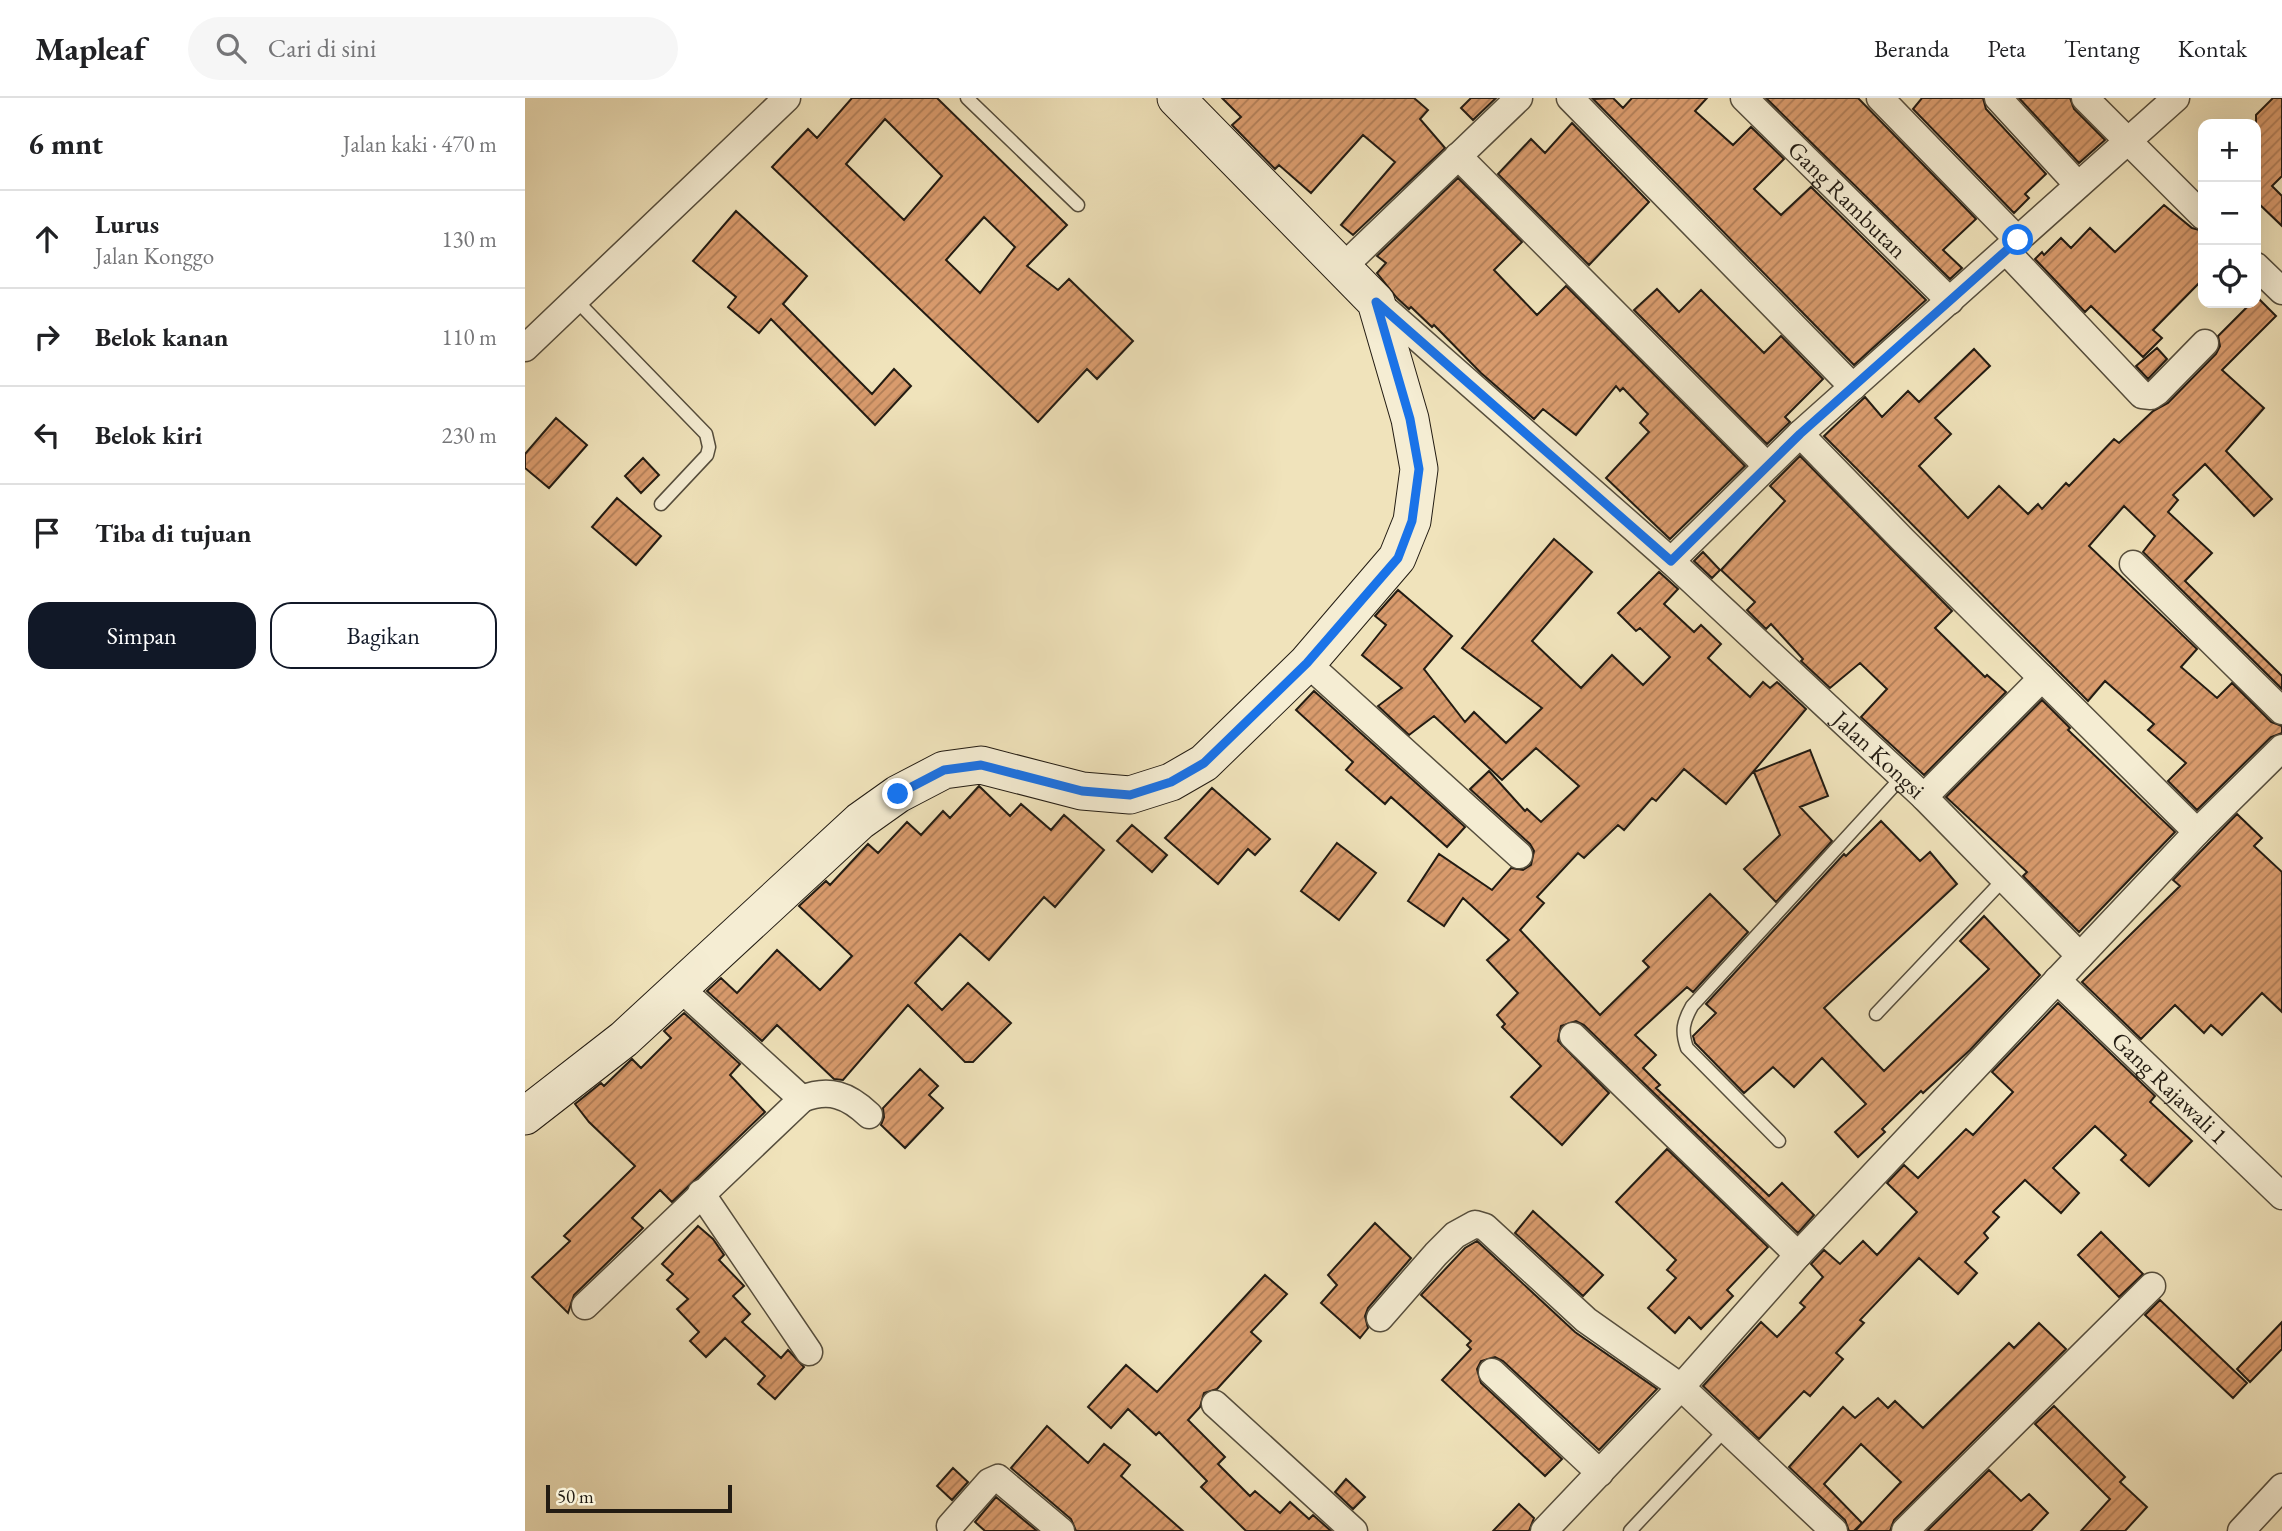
<!DOCTYPE html>
<html lang="id">
<head>
<meta charset="utf-8">
<style>
	:root { --surface:#fff; --page:#f6f6f6; --text:#202124; --muted:#757577; --line:#e0e0e0; --accent:#111827 }
	body { margin:0; font-family:"EB Garamond",serif; background:var(--page); color:var(--text) }
	.controls { position:absolute; right:21px; top:21px; display:grid; overflow:hidden; border-radius:14px; box-shadow:0 7px 28px #0002 }
	.controls button { width:63px; height:63px; display:grid; place-items:center; padding:0; border:0; border-bottom:2px solid var(--line); background:var(--surface); color:var(--text); font:35px sans-serif }
	.scale { position:absolute; left:21px; bottom:18px; width:186px; box-sizing:border-box; padding-left:7px; border:4px solid #231c13; border-top:0; font-size:19px; line-height:24px; white-space:nowrap; color:#231c13; -webkit-text-stroke:5px #f5edd3; paint-order:stroke }
	.stop { position:absolute; width:21px; height:21px; margin:-16px; border:5px solid #1a73e8; border-radius:50%; background:#fff }
	.stop.end { background:#1a73e8; border-color:#fff; box-shadow:0 2px 7px #0008 }
	.list { margin:0; padding:0; list-style:none }
	h2 { display:flex; justify-content:space-between; align-items:center; height:91px; margin:0; padding:0 28px; font-size:30px }
	h2 small { font-size:23px; font-weight:400; color:var(--muted) }
	.list li { display:grid; grid-template-columns:46px 1fr auto; gap:21px; align-items:center; box-sizing:border-box; height:98px; padding:0 28px; border-top:2px solid var(--line) }
	.list b { display:block; font-size:26px; white-space:nowrap }
	.list p { margin:0; font-size:23px; white-space:nowrap; color:var(--muted) }
	.list em { font-size:23px; font-style:normal; color:var(--muted) }
	.actions { display:flex; gap:14px; padding:21px 28px }
	.actions a { flex:1; padding:16px 0; border:2px solid var(--accent); border-radius:21px; text-align:center; font-size:24px; color:var(--accent) }
	.actions .main { background:var(--accent); color:#fff }
	.icon { flex:none; width:38px; height:38px; fill:none; stroke:currentColor; stroke-width:2; stroke-linecap:round; stroke-linejoin:round }
	.map { position:relative; flex:none; width:1757px; height:1433px; overflow:hidden }
	header { display:flex; align-items:center; gap:42px; box-sizing:border-box; height:98px; padding:0 35px; background:var(--surface); border-bottom:2px solid var(--line) }
	header strong { font-size:33px }
	nav { display:flex; gap:38px; margin-inline-start:auto; font-size:24px }
	.search { width:490px; height:63px; background:var(--page); display:flex; align-items:center; gap:18px; box-sizing:border-box; padding:0 24px; border-radius:38px; color:var(--muted); font-size:26px }
	main { display:flex }
	aside { flex:1; background:var(--surface) }
	.map>svg:first-child { display:block }
	.building { fill:url(#building-hatch); stroke:#231c13; stroke-width:2; fill-rule:evenodd }
	.lines { fill:none; stroke-linecap:round; stroke-linejoin:round }
	.lane-casing { stroke:#564e3d; stroke-width:15 }
	.street-casing { stroke:#564e3d; stroke-width:29 }
	.secondary-casing { stroke:#231c13; stroke-width:39 }
	.lane { stroke:#f5edd3; stroke-width:12 }
	.street { stroke:#f5edd3; stroke-width:26 }
	.secondary { stroke:#f5edd3; stroke-width:37 }
	.route { stroke:#1a73e8; stroke-width:9 }
	.labels { text-anchor:middle; stroke-width:6; stroke-linejoin:round; paint-order:stroke }
	.street-label { font-size:24px; fill:#231c13; stroke:#f5edd3 }
</style>
</head>
<body>
<header>
<strong>Mapleaf</strong>
<div class="search"><svg class="icon" aria-label="search" viewBox="0 0 24 24"><circle cx="10" cy="10" r="6"/><path d="M15 15l6 6"/></svg>Cari di sini</div>
<nav><a>Beranda</a><a>Peta</a><a>Tentang</a><a>Kontak</a></nav>
</header>
<main>
<aside>
<h2>6 mnt<small>Jalan kaki · 470 m</small></h2>
<ul class="list">
<li><svg class="icon" aria-label="ahead" viewBox="0 0 24 24"><path d="M12 20V5M6 11l6-6 6 6"/></svg><div><b>Lurus</b><p>Jalan Konggo</p></div><em>130 m</em></li>
<li><svg class="icon" aria-label="right" viewBox="0 0 24 24"><path d="M7 20v-9h11M14 6l5 5-5 5"/></svg><div><b>Belok kanan</b></div><em>110 m</em></li>
<li><svg class="icon" aria-label="left" viewBox="0 0 24 24"><path d="M17 20v-9H6M10 6l-5 5 5 5"/></svg><div><b>Belok kiri</b></div><em>230 m</em></li>
<li><svg class="icon" aria-label="arrive" viewBox="0 0 24 24"><path d="M6 21V4h12l-3 4 3 4H6"/></svg><div><b>Tiba di tujuan</b></div></li>
</ul>
<div class="actions"><a class="main">Simpan</a><a>Bagikan</a></div>
</aside>
<div class="map">
<svg width="1757" height="1433" viewBox="0 0 1757 1433">
	<defs>
		<pattern id="building-hatch" width="6" height="6" patternUnits="userSpaceOnUse" patternTransform="scale(1.75)"><rect width="6" height="6" fill="#d99b6d"/><path d="M-1 1l2-2M0 6l6-6M5 7l2-2" fill="none" stroke="#b07e58"/></pattern>
	</defs>
	<rect width="100%" height="100%" fill="#f0e3bb"/>
	<filter id="stains"><feTurbulence type="fractalNoise" baseFrequency=".00286" numOctaves="4"/><feColorMatrix values="0 0 0 0 .2 0 0 0 0 .09 0 0 0 0 .02 0 0 0 .5 -.17"/></filter>
	<radialGradient id="worn" r=".72"><stop offset=".6" stop-color="#630" stop-opacity="0"/><stop offset="1" stop-color="#630" stop-opacity=".3"/></radialGradient>
	<path class="building" d="M 327,0 L 412,0 L 542,127 L 502,168 L 533,192 L 544,181 L 608,243 L 572,281 L 562,271 L 513,324 L 247,69 L 283,31 L 292,40 ZM 360,21 L 417,78 L 379,122 L 321,66 ZM 459,119 L 490,149 L 455,195 L 421,162 Z
		M 697,0 L 889,0 L 903,12 L 895,21 L 920,50 L 828,137 L 816,127 L 870,64 L 838,37 L 786,95 L 754,67 L 750,71 L 707,27 L 716,19 Z
		M 946,0 L 971,0 L 948,22 L 936,10 Z
		M 1088,0 L 1098,10 L 1107,0 L 1182,0 L 1170,13 L 1208,47 L 1226,29 L 1259,61 L 1229,91 L 1256,117 L 1286,89 L 1401,202 L 1329,267 L 1068,1 Z
		M 1241,0 L 1333,0 L 1451,121 L 1418,152 L 1437,170 L 1425,181 Z
		M 1397,0 L 1458,0 L 1461,11 L 1521,76 L 1500,96 L 1504,100 L 1489,115 L 1388,11 Z
		M 1494,0 L 1545,0 L 1549,11 L 1580,42 L 1554,65 Z
		M 1748,0 L 1757,0 L 1757,78 L 1747,88 L 1757,98 L 1757,128 L 1731,103 L 1731,17 Z
		M 1047,25 L 1124,104 L 1064,167 L 973,76 L 1006,41 L 1020,55 Z
		M 933,80 L 997,144 L 969,172 L 1012,217 L 1041,188 L 1220,368 L 1145,441 L 1081,380 L 1124,334 L 1115,325 L 1123,316 L 1098,290 L 1095,293 L 1091,288 L 1051,337 L 1018,311 L 1009,321 L 956,275 L 909,227 L 907,229 L 886,209 L 884,211 L 872,200 L 852,175 L 861,165 L 852,158 Z
		M 1639,107 L 1667,130 L 1678,133 L 1678,181 L 1628,232 L 1637,240 L 1618,259 L 1566,208 L 1560,214 L 1510,161 L 1517,154 L 1519,157 L 1536,140 L 1546,150 L 1565,130 L 1590,154 Z
		M 211,113 L 282,178 L 258,206 L 347,296 L 369,271 L 386,288 L 350,327 L 246,221 L 234,235 L 203,209 L 211,199 L 168,163 Z
		M 1132,191 L 1154,214 L 1176,192 L 1239,255 L 1256,238 L 1298,281 L 1260,319 L 1265,324 L 1242,346 L 1109,212 Z
		M 1732,199 L 1751,218 L 1697,272 L 1739,310 L 1701,353 L 1747,401 L 1729,418 L 1680,366 L 1648,397 L 1653,402 L 1643,414 L 1687,455 L 1660,483 L 1757,578 L 1757,591 L 1618,454 L 1630,438 L 1599,408 L 1564,448 L 1672,551 L 1656,569 L 1692,600 L 1707,585 L 1746,624 L 1757,628 L 1757,635 L 1746,639 L 1672,712 L 1643,683 L 1661,665 L 1623,632 L 1629,626 L 1580,583 L 1563,603 L 1299,338 L 1340,299 L 1357,319 L 1383,293 L 1394,304 L 1449,251 L 1465,268 L 1410,320 L 1426,336 L 1394,368 L 1443,420 L 1474,388 L 1503,416 L 1513,406 L 1517,411 L 1541,385 L 1544,388 L 1589,341 L 1594,345 L 1628,313 L 1643,305 L 1691,256 L 1695,248 L 1693,238 L 1726,205 L 1731,205 Z
		M 1632,250 L 1642,261 L 1623,281 L 1611,268 Z
		M 31,320 L 62,347 L 24,390 L 0,370 L 0,356 Z
		M 1275,358 L 1427,513 L 1410,530 L 1460,579 L 1462,577 L 1481,594 L 1399,677 L 1336,619 L 1362,591 L 1335,565 L 1305,590 L 1276,563 L 1278,561 L 1246,526 L 1241,531 L 1222,512 L 1230,504 L 1196,472 L 1260,403 L 1245,388 Z
		M 118,360 L 134,377 L 116,395 L 100,378 Z
		M 92,400 L 136,438 L 111,467 L 67,429 Z
		M 1029,441 L 1067,474 L 1007,543 L 1056,590 L 1087,557 L 1118,587 L 1145,559 L 1115,530 L 1111,533 L 1093,515 L 1134,474 L 1153,491 L 1139,506 L 1169,534 L 1176,527 L 1196,546 L 1183,560 L 1225,599 L 1238,584 L 1245,590 L 1252,584 L 1281,611 L 1201,706 L 1159,671 L 1131,703 L 1127,700 L 1099,732 L 1093,727 L 1059,760 L 1053,755 L 1012,799 L 1019,805 L 995,832 L 1075,917 L 1124,869 L 1118,863 L 1185,796 L 1223,834 L 1168,894 L 1162,889 L 1110,937 L 1131,957 L 1118,970 L 1135,987 L 1131,990 L 1244,1098 L 1257,1085 L 1289,1117 L 1273,1135 L 1059,927 L 1051,923 L 1036,928 L 1033,943 L 1084,995 L 1037,1047 L 986,999 L 1016,968 L 977,929 L 980,926 L 972,917 L 993,895 L 962,862 L 984,842 L 938,800 L 919,828 L 883,803 L 914,756 L 967,792 L 986,770 L 998,772 L 1006,767 L 1009,753 L 1005,746 L 945,691 L 964,673 L 1000,713 L 1002,711 L 1016,724 L 1054,688 L 1011,650 L 977,682 L 909,618 L 884,637 L 853,608 L 877,590 L 837,557 L 861,527 L 850,518 L 873,492 L 927,538 L 899,571 L 940,624 L 949,614 L 981,645 L 1017,610 L 937,550 Z
		M 1178,454 L 1195,472 L 1187,480 L 1169,463 Z
		M 789,593 L 940,729 L 922,749 L 866,699 L 860,706 L 821,672 L 828,664 L 771,612 Z
		M 1517,602 L 1545,630 L 1543,632 L 1650,734 L 1554,834 L 1498,778 L 1502,774 L 1421,699 Z
		M 1285,652 L 1303,698 L 1275,709 L 1307,743 L 1251,804 L 1219,771 L 1255,737 L 1229,674 Z
		M 454,688 L 485,718 L 496,706 L 526,732 L 539,717 L 579,752 L 530,809 L 519,799 L 464,862 L 435,836 L 390,885 L 417,912 L 443,885 L 486,925 L 448,964 L 440,964 L 383,907 L 318,982 L 309,981 L 252,927 L 237,943 L 182,893 L 196,880 L 212,895 L 252,852 L 295,892 L 327,858 L 274,808 L 301,783 L 305,787 L 343,746 L 353,755 L 382,724 L 396,737 L 418,713 L 425,720 Z
		M 687,690 L 745,741 L 730,757 L 723,751 L 693,786 L 640,740 Z
		M 1712,716 L 1737,740 L 1729,748 L 1757,774 L 1757,914 L 1737,895 L 1697,937 L 1686,927 L 1679,935 L 1650,907 L 1616,941 L 1557,884 L 1655,788 L 1648,782 Z
		M 1356,723 L 1395,763 L 1405,754 L 1432,786 L 1299,910 L 1359,973 L 1464,871 L 1435,843 L 1459,818 L 1515,877 L 1445,952 L 1398,995 L 1396,993 L 1357,1031 L 1360,1034 L 1333,1059 L 1310,1034 L 1341,1006 L 1297,960 L 1269,989 L 1248,969 L 1219,995 L 1170,945 L 1168,938 L 1191,915 L 1181,906 L 1319,756 L 1321,758 Z
		M 607,727 L 642,757 L 627,774 L 592,743 Z
		M 812,745 L 851,775 L 814,822 L 776,793 Z
		M 1533,905 L 1630,998 L 1625,1004 L 1667,1043 L 1624,1088 L 1596,1062 L 1601,1057 L 1570,1028 L 1528,1070 L 1554,1095 L 1536,1115 L 1500,1082 L 1468,1114 L 1474,1119 L 1459,1135 L 1463,1140 L 1440,1164 L 1452,1175 L 1433,1196 L 1394,1160 L 1335,1222 L 1339,1225 L 1311,1255 L 1318,1261 L 1285,1298 L 1279,1293 L 1234,1341 L 1178,1288 L 1236,1224 L 1252,1239 L 1280,1209 L 1275,1205 L 1298,1179 L 1286,1166 L 1299,1152 L 1315,1166 L 1338,1143 L 1352,1157 L 1392,1114 L 1362,1085 L 1379,1067 L 1393,1080 L 1441,1031 L 1448,1037 L 1488,994 L 1467,974 Z
		M 159,915 L 215,966 L 205,977 L 240,1014 L 147,1104 L 135,1092 L 107,1120 L 118,1130 L 49,1197 L 43,1215 L 7,1179 L 45,1143 L 39,1138 L 110,1068 L 64,1024 L 50,1006 L 76,985 L 79,988 L 107,961 L 116,970 L 146,940 L 139,933 Z
		M 395,971 L 413,988 L 404,997 L 418,1010 L 380,1050 L 356,1027 L 359,1019 L 358,1010 Z
		M 1142,1051 L 1243,1149 L 1202,1192 L 1208,1198 L 1176,1231 L 1164,1219 L 1150,1235 L 1123,1210 L 1151,1180 L 1142,1172 L 1151,1162 L 1091,1104 Z
		M 1008,1113 L 1078,1177 L 1058,1198 L 990,1135 Z
		M 850,1125 L 886,1160 L 843,1210 L 840,1218 L 843,1230 L 835,1240 L 796,1205 L 812,1187 L 803,1177 Z
		M 173,1128 L 188,1141 L 199,1157 L 194,1162 L 219,1188 L 208,1198 L 225,1216 L 217,1224 L 256,1260 L 263,1252 L 279,1269 L 250,1301 L 233,1286 L 240,1278 L 200,1240 L 181,1259 L 165,1243 L 174,1234 L 152,1211 L 163,1201 L 142,1182 L 148,1176 L 137,1166 Z
		M 1576,1134 L 1618,1176 L 1594,1199 L 1553,1157 Z
		M 952,1143 L 1050,1234 L 1132,1291 L 1074,1352 L 978,1263 L 970,1259 L 956,1263 L 952,1271 L 956,1285 L 1037,1361 L 1020,1378 L 917,1282 L 946,1251 L 942,1247 L 946,1243 L 896,1197 L 940,1150 Z
		M 740,1177 L 762,1196 L 726,1234 L 736,1243 L 692,1291 L 679,1295 L 675,1309 L 663,1322 L 700,1359 L 693,1366 L 725,1398 L 730,1393 L 755,1415 L 765,1404 L 784,1421 L 788,1417 L 806,1433 L 721,1433 L 676,1389 L 682,1383 L 634,1334 L 631,1337 L 603,1311 L 586,1330 L 563,1309 L 601,1267 L 632,1294 Z
		M 1635,1202 L 1722,1285 L 1708,1300 L 1620,1217 Z
		M 1757,1224 L 1757,1251 L 1725,1284 L 1712,1271 Z
		M 1514,1225 L 1541,1251 L 1369,1422 L 1365,1433 L 1330,1433 L 1376,1384 L 1336,1346 L 1299,1386 L 1337,1425 L 1329,1433 L 1324,1433 L 1320,1422 L 1264,1369 L 1318,1309 L 1330,1320 L 1353,1300 L 1363,1310 L 1370,1303 L 1398,1330 L 1484,1245 L 1489,1250 Z
		M 1529,1308 L 1600,1379 L 1595,1384 L 1622,1409 L 1600,1433 L 1556,1433 L 1585,1401 L 1510,1326 Z
		M 522,1328 L 563,1365 L 579,1346 L 605,1367 L 596,1378 L 658,1433 L 551,1433 L 546,1421 L 486,1370 Z
		M 428,1370 L 443,1384 L 427,1402 L 412,1388 Z
		M 1464,1372 L 1496,1403 L 1504,1396 L 1523,1415 L 1506,1433 L 1402,1433 Z
		M 821,1381 L 840,1399 L 828,1411 L 810,1394 Z
		M 471,1399 L 512,1433 L 460,1433 L 450,1424 Z
		M 994,1406 L 1009,1420 L 1004,1433 L 968,1433 Z"/>
	<g class="lines">
		<defs>
			<path id="lane" d="M 442,0 L 553,107
				M 49,200 L 181,336 L 184,349 L 182,357 L 136,406
				M 1351,916 L 1480,780
				M 1254,1043 L 1162,950 C 1156,933 1158,924 1167,908 L 1377,679
				M 1105,1433 L 1201,1331"/>
			<g id="street">
				<path d="M 1045,0 L 1328,289"/>
				<path id="s1" d="M 1219,0 L 1425,203"/>
				<path d="M 1355,0 L 1493,142"/>
				<path d="M 1473,0 L 1553,87"/>
				<path d="M 1560,0 L 1678,118"/>
				<path d="M 933,58 L 1242,368"/>
				<path d="M 1481,153 L 1617,297 L 1626,298 L 1632,294 L 1680,245"/>
				<path d="M 1731,168 L 1757,193"/>
				<path d="M 818,169 L 994,0"/>
				<path id="s2" d="M 852,204 L 1146,463 L 1399,699 L 1555,858"/>
				<path d="M 0,250 L 262,0"/>
				<path d="M 1275,336 L 1377,441 L 1672,734"/>
				<path d="M 1146,463 L 1275,336 L 1651,0"/>
				<path d="M 1608,466 L 1757,613"/>
				<path d="M 782,565 L 994,757"/>
				<path d="M 1399,699 L 1517,580"/>
				<path id="s3" d="M 1532,882 L 1757,1098"/>
				<path d="M 155,890 L 277,1001"/>
				<path d="M 1048,938 L 1273,1157"/>
				<path d="M 176,1095 L 284,1254"/>
				<path d="M 60,1208 L 277,1001 C 304,990 323,997 344,1017"/>
				<path d="M 855,1220 L 911,1156 L 930,1137 L 950,1126 L 960,1129 L 1061,1222 L 1156,1289 L 1309,1433"/>
				<path d="M 967,1274 L 1075,1375"/>
				<path d="M 690,1306 L 829,1433"/>
				<path d="M 425,1428 L 464,1384 L 473,1380 L 536,1433"/>
				<path d="M 1019,1433 L 1156,1289 L 1273,1157 L 1672,734 L 1757,650"/>
				<path d="M 1380,1433 L 1627,1188"/>
				<path d="M 1716,1433 L 1757,1389"/>
			</g>
			<path id="secondary" d="M 0,1018 L 99,941 L 335,723 L 373,696 L 419,672 L 456,667 L 557,693 L 605,697 L 646,684 L 679,665 L 782,565 L 872,460 L 887,423 L 894,371 L 885,321 L 851,204 L 651,0"/>
		</defs>
		<use href="#lane" class="lane-casing"/>
		<use href="#street" class="street-casing"/>
		<use href="#secondary" class="secondary-casing"/>
		<use href="#lane" class="lane"/>
		<use href="#street" class="street"/>
		<use href="#secondary" class="secondary"/>
	</g>
	<g class="lines">
		<path class="route" d="M 373,696 L 419,672 L 456,667 L 557,693 L 605,697 L 646,684 L 679,665 L 782,565 L 873,460 L 887,423 L 894,371 L 885,321 L 851,204 L 1146,463 L 1275,336 L 1493,142"/>
	</g>
	<g class="labels">
		<g class="street-label">
			<text dy="8" stroke="none"><textPath href="#s1" startOffset="145">Gang Rambutan</textPath></text>
			<text dy="8" stroke="none"><textPath href="#s2" startOffset="676">Jalan Kongsi</textPath></text>
			<text dy="8" stroke="none"><textPath href="#s3" startOffset="156">Gang Rajawali 1</textPath></text>
		</g>
	</g>
	<rect width="100%" height="100%" filter="url(#stains)"/>
	<rect width="100%" height="100%" fill="url(#worn)"/>
</svg>
<div class="controls">
<button>+</button>
<button>−</button>
<button><svg class="icon" aria-label="locate" viewBox="0 0 24 24"><circle cx="12" cy="12" r="6"/><path d="M12 2v4M12 18v4M2 12h4M18 12h4"/></svg></button>
</div>
<div class="scale">50 m</div>
<div class="stop" style="left:1493px;top:142px"></div>
<div class="stop end" style="left:373px;top:696px"></div>
</div>
</main>
</body>
</html>
